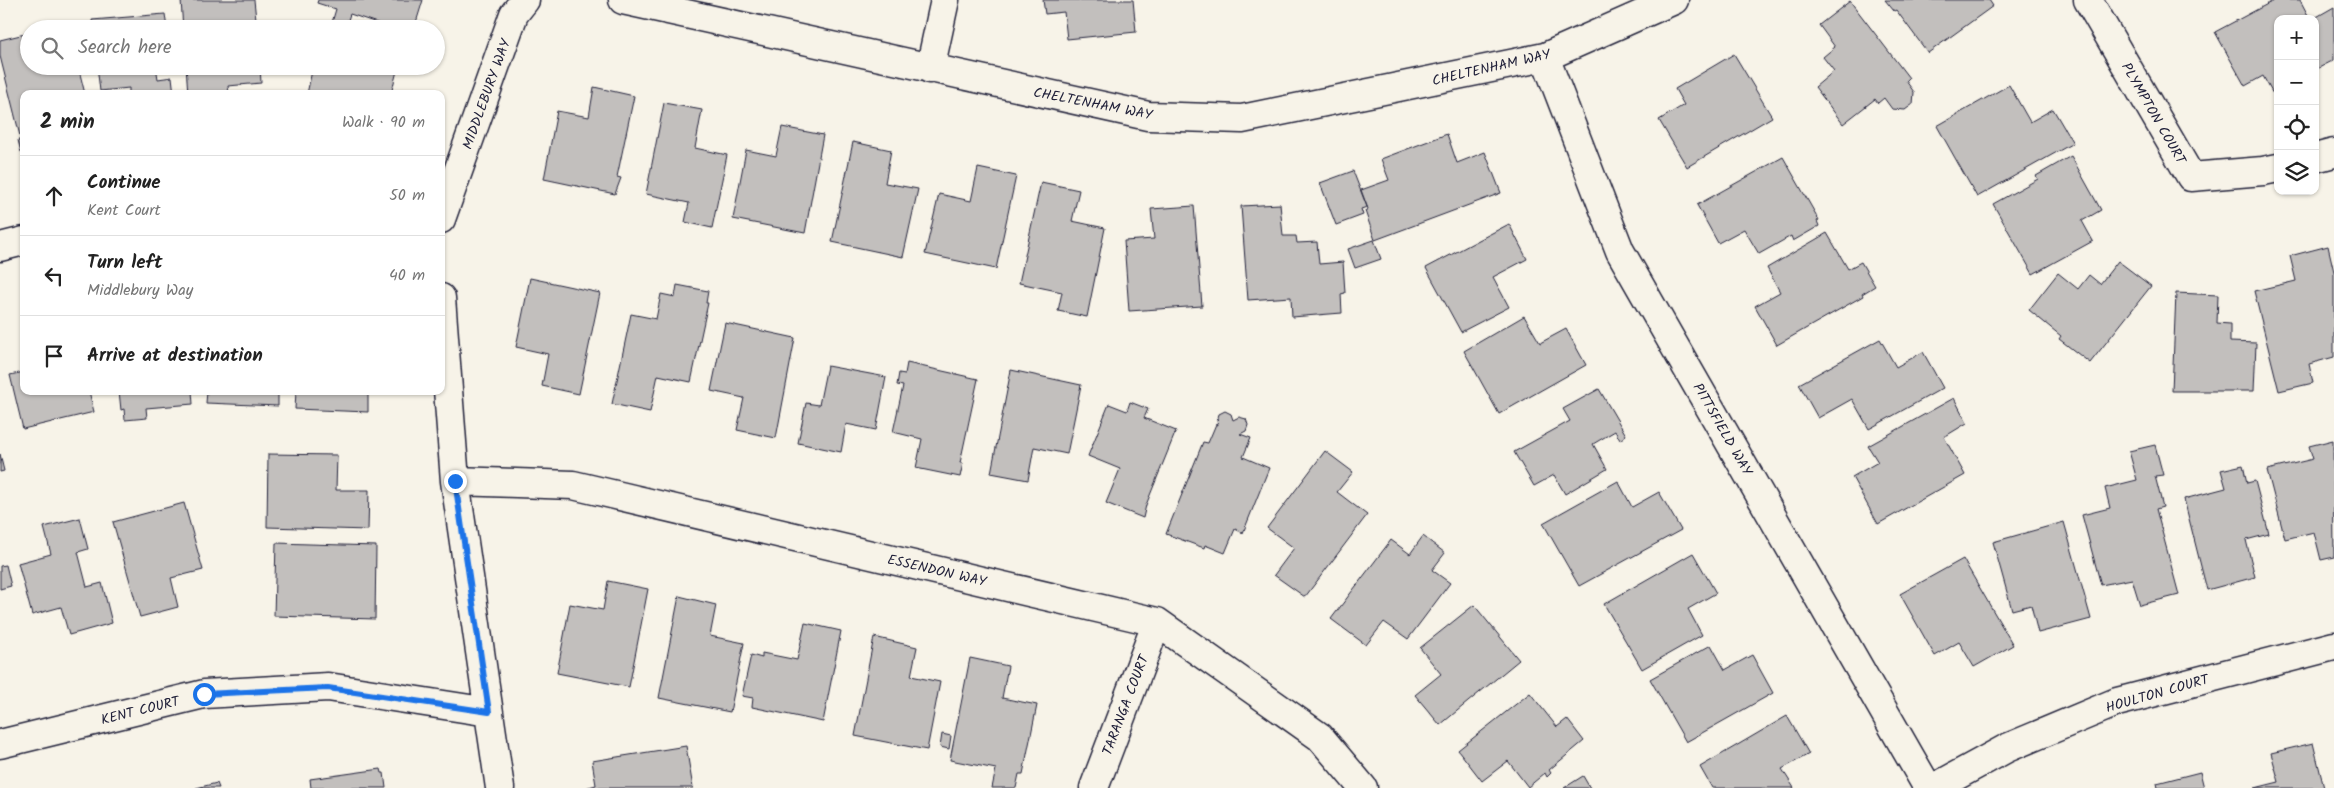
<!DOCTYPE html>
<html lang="en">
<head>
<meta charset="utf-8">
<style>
	:root { --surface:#fff; --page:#f6f6f6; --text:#222; --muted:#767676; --line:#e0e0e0 }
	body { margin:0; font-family:Kalam,sans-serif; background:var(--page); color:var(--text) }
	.controls { position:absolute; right:15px; top:15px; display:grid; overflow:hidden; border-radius:10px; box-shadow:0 1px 4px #0004 }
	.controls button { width:45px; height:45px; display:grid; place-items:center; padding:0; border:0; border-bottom:1px solid var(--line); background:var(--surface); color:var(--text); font:25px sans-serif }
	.stop { position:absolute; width:15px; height:15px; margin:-11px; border:4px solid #1a73e8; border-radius:50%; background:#fff }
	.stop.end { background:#1a73e8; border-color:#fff; box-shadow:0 1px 5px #0008 }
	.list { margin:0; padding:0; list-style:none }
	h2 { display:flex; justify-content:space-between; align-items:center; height:65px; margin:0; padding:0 20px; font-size:21px }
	h2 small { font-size:16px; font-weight:400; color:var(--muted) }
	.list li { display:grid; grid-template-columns:32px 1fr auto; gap:15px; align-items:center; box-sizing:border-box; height:80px; padding:0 20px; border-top:1px solid var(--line) }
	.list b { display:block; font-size:19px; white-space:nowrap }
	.list p { margin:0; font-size:16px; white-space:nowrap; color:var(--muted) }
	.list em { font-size:16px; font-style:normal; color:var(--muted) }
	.icon { flex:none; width:28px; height:28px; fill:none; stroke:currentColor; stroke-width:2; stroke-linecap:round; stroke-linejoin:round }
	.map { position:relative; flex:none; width:2334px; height:788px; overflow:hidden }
	.search { position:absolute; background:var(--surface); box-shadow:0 1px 4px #0004; left:20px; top:20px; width:425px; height:55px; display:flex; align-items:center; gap:12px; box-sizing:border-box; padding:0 18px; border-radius:28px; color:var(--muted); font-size:19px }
	.panel { position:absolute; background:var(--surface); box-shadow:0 1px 4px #0004; left:20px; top:90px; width:425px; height:305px; border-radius:10px }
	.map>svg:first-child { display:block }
	.building { fill:#c2bfbd; stroke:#22223b }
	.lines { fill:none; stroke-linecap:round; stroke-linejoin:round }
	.minor-casing { stroke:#22223b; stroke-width:31 }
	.minor { stroke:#f7f3e8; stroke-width:28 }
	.route { stroke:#1a73e8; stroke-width:6 }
	.labels { text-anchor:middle; stroke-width:5; stroke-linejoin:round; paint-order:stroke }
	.street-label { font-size:14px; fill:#22223b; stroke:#f7f3e8 }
</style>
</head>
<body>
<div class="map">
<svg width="2334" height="788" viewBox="0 0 2334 788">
	<rect width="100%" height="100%" fill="#f7f3e8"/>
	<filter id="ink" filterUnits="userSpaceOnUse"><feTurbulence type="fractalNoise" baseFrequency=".02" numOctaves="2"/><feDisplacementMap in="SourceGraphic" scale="10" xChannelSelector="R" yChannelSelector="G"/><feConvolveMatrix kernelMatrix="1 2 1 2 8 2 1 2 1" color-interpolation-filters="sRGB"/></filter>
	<g filter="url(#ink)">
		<path class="building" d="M 181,0 L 254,0 L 257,29 L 183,29 Z
			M 318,0 L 423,0 L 414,29 L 395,29 L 350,14 L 345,29 L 340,29 L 331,26 L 336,9 L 317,3 Z
			M 1043,0 L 1133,0 L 1136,32 L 1067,39 L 1064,12 L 1045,14 Z
			M 1885,0 L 1989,0 L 1993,6 L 1928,53 L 1896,10 L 1894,11 Z
			M 2275,0 L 2300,0 L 2310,19 L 2278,19 L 2278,91 L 2273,94 L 2263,76 L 2245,86 L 2215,32 Z
			M 1850,1 L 1909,78 L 1906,81 L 1914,92 L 1913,104 L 1905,110 L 1892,109 L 1884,98 L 1878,103 L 1875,99 L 1843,124 L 1815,87 L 1834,71 L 1823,57 L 1835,47 L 1819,25 Z
			M 2334,7 L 2334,60 L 2315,70 L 2315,19 L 2313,19 Z
			M 165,14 L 167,29 L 93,29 L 92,20 Z
			M 29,33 L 29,66 L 78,66 L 85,94 L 24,94 L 24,151 L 21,152 L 18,140 L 21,140 L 0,56 L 0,40 Z
			M 1734,54 L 1772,117 L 1687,167 L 1659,120 L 1684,105 L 1675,89 Z
			M 97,66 L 156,66 L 158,79 L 172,77 L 174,94 L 129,94 L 129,88 L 100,91 Z
			M 186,66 L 260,66 L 261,83 L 228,86 L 229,94 L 188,94 Z
			M 313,66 L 394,66 L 398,67 L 391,94 L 307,94 Z
			M 2009,85 L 2030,122 L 2053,109 L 2073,143 L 1977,197 L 1937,126 Z
			M 594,87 L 634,96 L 617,177 L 621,178 L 615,194 L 544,179 L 557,111 L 589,117 Z
			M 664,103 L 702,110 L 695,148 L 727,155 L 712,228 L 685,222 L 689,203 L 646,194 Z
			M 782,127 L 823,135 L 805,233 L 733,219 L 746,150 L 776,156 Z
			M 1447,134 L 1457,163 L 1485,152 L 1501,193 L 1375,240 L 1365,211 L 1368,209 L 1361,190 L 1389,180 L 1381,159 Z
			M 853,142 L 891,150 L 885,183 L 918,189 L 903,257 L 832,242 Z
			M 2071,156 L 2101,210 L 2082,221 L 2093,241 L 2033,274 L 1993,204 L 2038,179 L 2036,176 Z
			M 1783,157 L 1819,220 L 1817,221 L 1819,226 L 1793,241 L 1791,236 L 1759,254 L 1744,229 L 1718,243 L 1697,205 Z
			M 978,168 L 1016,176 L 996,269 L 925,254 L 939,194 L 971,201 Z
			M 1353,171 L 1367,207 L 1361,209 L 1363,215 L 1336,225 L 1320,183 Z
			M 1041,182 L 1079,190 L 1072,221 L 1105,228 L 1087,317 L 1058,311 L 1062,292 L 1019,283 Z
			M 1280,204 L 1283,236 L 1296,236 L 1297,243 L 1317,242 L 1319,264 L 1343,262 L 1345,293 L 1341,294 L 1342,313 L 1292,317 L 1291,297 L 1248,300 L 1241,206 Z
			M 1194,206 L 1202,306 L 1129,311 L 1124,241 L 1154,239 L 1151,209 Z
			M 1509,224 L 1527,259 L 1493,277 L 1509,307 L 1461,332 L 1426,268 Z
			M 1827,233 L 1848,269 L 1861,262 L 1875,286 L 1862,294 L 1863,296 L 1777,345 L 1755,306 L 1780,292 L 1767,268 Z
			M 1374,240 L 1381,259 L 1355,268 L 1348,249 Z
			M 2328,246 L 2334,272 L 2334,357 L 2309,364 L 2313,383 L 2279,391 L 2254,291 L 2296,281 L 2290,256 Z
			M 2118,261 L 2151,286 L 2090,363 L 2059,339 L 2061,336 L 2029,310 L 2058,273 L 2078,289 L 2089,275 L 2100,284 Z
			M 530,278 L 600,293 L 579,394 L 542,386 L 548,354 L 516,347 Z
			M 677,285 L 708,291 L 706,303 L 708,303 L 691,382 L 658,375 L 650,412 L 612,404 L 631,314 L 656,319 L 661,294 L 675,297 Z
			M 2176,293 L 2218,295 L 2217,323 L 2230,324 L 2230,342 L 2256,343 L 2254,391 L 2172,391 Z
			M 1524,316 L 1540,343 L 1566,329 L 1586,365 L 1499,414 L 1464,351 Z
			M 725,323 L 795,338 L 776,438 L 737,430 L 744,398 L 711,391 Z
			M 1880,339 L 1896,367 L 1923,352 L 1943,388 L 1869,429 L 1852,399 L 1818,418 L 1799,384 Z
			M 907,363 L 978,379 L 960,463 L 963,463 L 960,477 L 916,468 L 922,439 L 893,432 L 903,386 L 897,385 L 899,373 L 905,374 Z
			M 827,366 L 886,377 L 876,430 L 846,424 L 841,452 L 798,443 L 806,403 L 819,405 Z
			M 1011,370 L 1081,385 L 1067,454 L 1034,447 L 1028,480 L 991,473 Z
			M 24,372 L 24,391 L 89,391 L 94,412 L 23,429 L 10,375 Z
			M 1599,389 L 1626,435 L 1620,440 L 1615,431 L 1593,444 L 1607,469 L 1565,494 L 1554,475 L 1534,486 L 1514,452 L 1570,421 L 1563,409 Z
			M 119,391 L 192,391 L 193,404 L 146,408 L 147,418 L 125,420 L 124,409 L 121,410 Z
			M 207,391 L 278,391 L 278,406 L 206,403 Z
			M 296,391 L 368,391 L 368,412 L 295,409 Z
			M 1954,398 L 1967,423 L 1944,437 L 1965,475 L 1878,524 L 1852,477 L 1878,462 L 1868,446 Z
			M 1130,402 L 1148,409 L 1144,418 L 1176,431 L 1146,505 L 1143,518 L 1106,503 L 1120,469 L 1088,456 L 1109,404 L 1127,411 Z
			M 1225,411 L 1231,414 L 1233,420 L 1239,417 L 1246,419 L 1248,425 L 1246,431 L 1240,434 L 1251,438 L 1243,457 L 1269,468 L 1243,533 L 1235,529 L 1225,553 L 1205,545 L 1204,548 L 1166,534 L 1203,442 L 1208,443 L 1216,424 L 1218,425 L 1217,421 L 1219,414 Z
			M 2333,440 L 2334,557 L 2321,560 L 2314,532 L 2285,539 L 2267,470 L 2313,459 L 2309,446 Z
			M 2155,445 L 2163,475 L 2155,476 L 2163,507 L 2156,509 L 2179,595 L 2140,605 L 2132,579 L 2101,585 L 2082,515 L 2110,508 L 2105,488 L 2137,480 L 2129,451 Z
			M 1325,451 L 1353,472 L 1337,492 L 1367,515 L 1305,597 L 1274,575 L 1294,548 L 1267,528 Z
			M 0,454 L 4,471 L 0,472 Z
			M 268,454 L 337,455 L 336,490 L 369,490 L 368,530 L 267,527 Z
			M 2243,465 L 2247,483 L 2255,481 L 2269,534 L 2246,540 L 2255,577 L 2207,590 L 2184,499 L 2226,488 L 2221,470 Z
			M 1618,481 L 1632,507 L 1659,492 L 1681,530 L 1579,586 L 1543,523 Z
			M 184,503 L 203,570 L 171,578 L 178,607 L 140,617 L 113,522 Z
			M 80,518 L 88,549 L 78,552 L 87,587 L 102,583 L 112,623 L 69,635 L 61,607 L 32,615 L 18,563 L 51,554 L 44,527 Z
			M 2064,522 L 2091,619 L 2038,633 L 2031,605 L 2012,610 L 1993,542 Z
			M 1423,536 L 1445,553 L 1432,570 L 1450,583 L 1408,639 L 1384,622 L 1366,645 L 1331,619 L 1391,540 L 1410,554 Z
			M 276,543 L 376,546 L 375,619 L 274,616 Z
			M 1693,553 L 1716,593 L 1688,609 L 1702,635 L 1642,669 L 1604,604 Z
			M 1963,559 L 2013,645 L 1974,667 L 1959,642 L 1935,656 L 1900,594 Z
			M 6,565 L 11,586 L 0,589 L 0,566 Z
			M 608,581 L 648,589 L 629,687 L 557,673 L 570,604 L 603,610 Z
			M 679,596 L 716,605 L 710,636 L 744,643 L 730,712 L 659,698 Z
			M 1474,605 L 1519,660 L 1440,725 L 1415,695 L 1441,674 L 1420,648 Z
			M 805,623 L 841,631 L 823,722 L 752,707 L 753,698 L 742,696 L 751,655 L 762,658 L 762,653 L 797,660 Z
			M 874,637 L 917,647 L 911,676 L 940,682 L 927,750 L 855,736 Z
			M 1711,645 L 1725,670 L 1752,655 L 1773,693 L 1686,742 L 1650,679 Z
			M 970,658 L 1008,666 L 1002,698 L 1037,705 L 1023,774 L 1019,774 L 1016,788 L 992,788 L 996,769 L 950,760 Z
			M 1530,693 L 1557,727 L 1567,719 L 1584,741 L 1549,770 L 1551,773 L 1547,777 L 1545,773 L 1528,787 L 1508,761 L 1482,781 L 1458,750 Z
			M 1787,716 L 1809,754 L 1782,769 L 1794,788 L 1712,788 L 1700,767 Z
			M 942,734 L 951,736 L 949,749 L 940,747 Z
			M 2313,743 L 2324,788 L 2255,788 L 2279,782 L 2271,753 Z
			M 686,746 L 693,788 L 585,788 L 596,785 L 592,761 Z
			M 381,769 L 382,773 L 384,773 L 386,788 L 311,788 L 310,779 Z
			M 2200,772 L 2204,788 L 2158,788 L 2157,783 Z
			M 1583,776 L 1590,788 L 1564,788 Z
			M 217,783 L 219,788 L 196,788 Z"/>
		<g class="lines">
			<defs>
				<path id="minor" d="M 623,0 L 1148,116 L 1242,119 L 1545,57 L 1674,0
					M 2088,0 L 2191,177 L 2263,171 L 2278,168
					M 1545,57 L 1620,251 L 1928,788
					M 930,69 L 945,0
					M 2315,158 L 2334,153
					M 441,219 L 514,14 L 525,0
					M 0,247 L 24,241
					M 441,298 L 455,481 L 500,788
					M 455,481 L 573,485 L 1157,622 L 1320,737 L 1363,788
					M 0,744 L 204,694 L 328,687 L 489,712
					M 1094,788 L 1157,622
					M 1934,788 L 2007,748 L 2117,702 L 2334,646"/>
			</defs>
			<use href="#minor" class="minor-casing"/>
			<use href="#minor" class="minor"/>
		</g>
	</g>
	<g class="lines" filter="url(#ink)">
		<path class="route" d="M 204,694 L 328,688 L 489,712 L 455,481"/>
	</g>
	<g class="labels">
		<g class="street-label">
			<text transform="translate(1491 67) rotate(-13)" y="5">CHELTENHAM WAY</text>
			<text transform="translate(486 94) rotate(-70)" y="5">MIDDLEBURY WAY</text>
			<text transform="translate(1093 103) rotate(11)" y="5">CHELTENHAM WAY</text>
			<text transform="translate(2154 113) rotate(60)" y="5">PLYMPTON COURT</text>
			<text transform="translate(1723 429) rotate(60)" y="5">PITTSFIELD WAY</text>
			<text transform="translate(937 570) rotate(13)" y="5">ESSENDON WAY</text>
			<text transform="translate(2157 693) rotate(-16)" y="5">HOULTON COURT</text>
			<text transform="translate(1125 705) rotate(-69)" y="5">TARANGA COURT</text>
			<text transform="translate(140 710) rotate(-14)" y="5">KENT COURT</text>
		</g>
	</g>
</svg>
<div class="controls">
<button>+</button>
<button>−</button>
<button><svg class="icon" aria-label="locate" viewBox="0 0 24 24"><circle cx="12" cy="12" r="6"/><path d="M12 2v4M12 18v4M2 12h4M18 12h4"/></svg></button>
<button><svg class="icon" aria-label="layers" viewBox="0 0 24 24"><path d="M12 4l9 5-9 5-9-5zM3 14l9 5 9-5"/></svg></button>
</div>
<div class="stop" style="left:204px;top:694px"></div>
<div class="stop end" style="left:455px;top:481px"></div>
<div class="search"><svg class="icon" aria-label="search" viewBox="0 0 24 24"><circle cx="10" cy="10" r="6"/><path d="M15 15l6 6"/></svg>Search here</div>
<section class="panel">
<h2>2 min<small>Walk · 90 m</small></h2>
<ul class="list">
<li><svg class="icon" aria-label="ahead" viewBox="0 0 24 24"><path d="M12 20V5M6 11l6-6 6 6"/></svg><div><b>Continue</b><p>Kent Court</p></div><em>50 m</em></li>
<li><svg class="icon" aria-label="left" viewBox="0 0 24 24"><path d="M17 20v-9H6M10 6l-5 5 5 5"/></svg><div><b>Turn left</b><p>Middlebury Way</p></div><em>40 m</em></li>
<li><svg class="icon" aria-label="arrive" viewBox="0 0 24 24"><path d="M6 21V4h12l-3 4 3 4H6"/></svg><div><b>Arrive at destination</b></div></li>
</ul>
</section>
</div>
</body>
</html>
